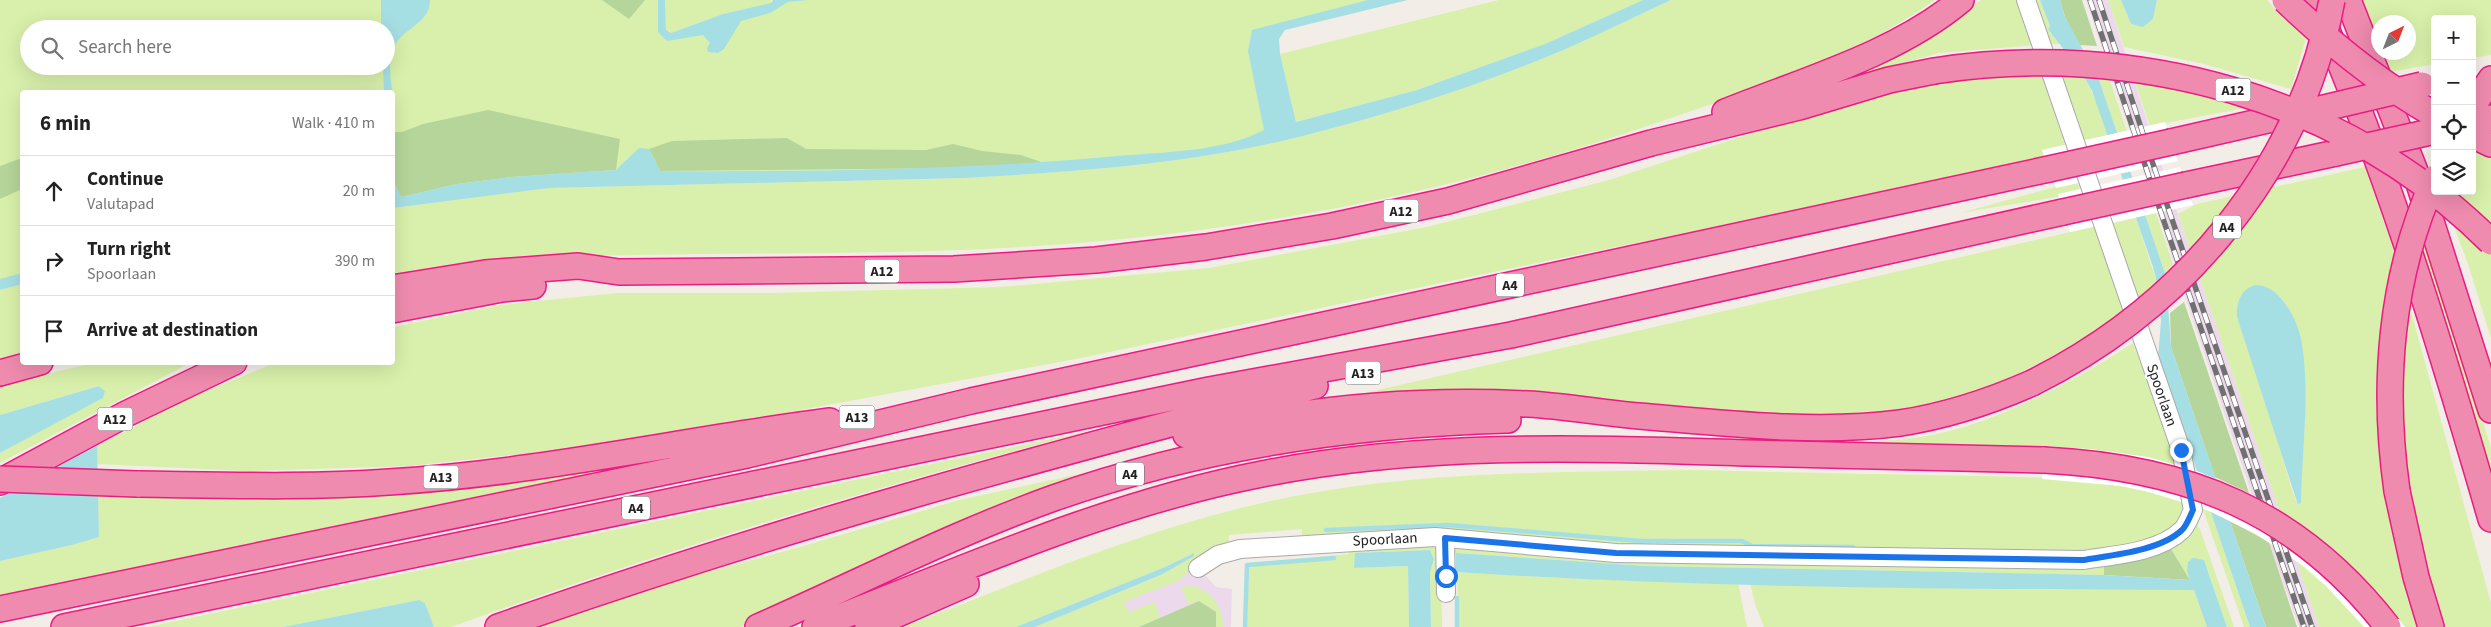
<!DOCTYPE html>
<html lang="en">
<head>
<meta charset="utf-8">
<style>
	:root { --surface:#fff; --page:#f6f6f6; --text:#222; --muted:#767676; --line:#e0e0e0 }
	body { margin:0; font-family:"Source Sans 3",sans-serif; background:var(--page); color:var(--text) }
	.controls { position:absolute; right:15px; top:15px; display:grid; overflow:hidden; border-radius:5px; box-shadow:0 5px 20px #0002 }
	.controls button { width:45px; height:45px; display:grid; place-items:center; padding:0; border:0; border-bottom:1px solid var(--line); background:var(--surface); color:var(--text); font:25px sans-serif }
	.compass { position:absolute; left:2371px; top:15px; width:45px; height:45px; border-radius:50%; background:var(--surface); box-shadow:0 5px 20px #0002; rotate:42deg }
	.stop { position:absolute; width:15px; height:15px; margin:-11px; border:4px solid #1a73e8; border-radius:50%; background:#fff }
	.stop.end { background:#1a73e8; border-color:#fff; box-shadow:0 1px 5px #0008 }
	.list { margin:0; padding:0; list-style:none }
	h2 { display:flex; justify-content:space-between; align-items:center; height:65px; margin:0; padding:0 20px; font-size:21px }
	h2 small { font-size:16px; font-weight:400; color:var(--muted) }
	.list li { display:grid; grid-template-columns:32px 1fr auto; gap:15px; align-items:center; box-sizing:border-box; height:70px; padding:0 20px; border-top:1px solid var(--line) }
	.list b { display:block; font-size:19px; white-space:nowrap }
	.list p { margin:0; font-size:16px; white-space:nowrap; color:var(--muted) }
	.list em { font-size:16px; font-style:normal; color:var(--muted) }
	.icon { flex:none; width:28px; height:28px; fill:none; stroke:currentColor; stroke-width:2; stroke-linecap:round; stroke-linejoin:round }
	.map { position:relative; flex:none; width:2491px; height:627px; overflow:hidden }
	.search { position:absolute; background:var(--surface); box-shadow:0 5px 20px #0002; left:20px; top:20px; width:375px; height:55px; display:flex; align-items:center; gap:12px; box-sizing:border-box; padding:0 18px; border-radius:28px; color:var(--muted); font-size:19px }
	.panel { position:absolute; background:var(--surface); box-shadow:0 5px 20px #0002; left:20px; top:90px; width:375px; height:275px; border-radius:5px }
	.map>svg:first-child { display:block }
	.industrial { fill:#ecdaec }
	.grass { fill:#d8f0ab; fill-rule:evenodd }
	.forest { fill:#b5d59a }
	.water { fill:#a6dfe3 }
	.pier { fill:#fff }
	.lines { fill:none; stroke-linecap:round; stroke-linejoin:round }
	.stream { stroke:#a6dfe3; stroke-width:4.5 }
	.minor-casing { stroke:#a9a9a9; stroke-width:20 }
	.highway-casing { stroke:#ea1c84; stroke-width:28 }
	.minor { stroke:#fff; stroke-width:18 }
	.highway { stroke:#ef8bae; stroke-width:25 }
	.rail-casing { stroke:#707070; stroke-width:5.5 }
	.rail { stroke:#fff; stroke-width:4; stroke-dasharray:11; stroke-linecap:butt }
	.highway-bridge-casing { stroke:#ea1c84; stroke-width:28; stroke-linecap:butt }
	.highway-bridge { stroke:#ef8bae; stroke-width:25 }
	.route { stroke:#1a73e8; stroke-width:6 }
	.labels { text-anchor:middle; stroke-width:4; stroke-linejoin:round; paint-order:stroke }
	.shield { fill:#fff; stroke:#646464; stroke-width:1 }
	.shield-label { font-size:14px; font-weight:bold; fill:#222 }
	.street-label { font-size:15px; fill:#222; stroke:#fff }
</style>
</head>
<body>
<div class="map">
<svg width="2491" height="627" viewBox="0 0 2491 627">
	<rect width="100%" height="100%" fill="#f3ede8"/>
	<path class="industrial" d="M 2086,0 L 2108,0 L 2170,191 L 2319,627 L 2299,627 L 2237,451 Z
		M 1194,563 L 1216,587 L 1232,589 L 1231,627 L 1052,627 Z"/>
	<path class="grass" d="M 0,0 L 662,0 L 662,31 L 672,38 L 790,0 L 1395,0 L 1278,30 L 1281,137 L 1241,146 L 1009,170 L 636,177 L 393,203 L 392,92 L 22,92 L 22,280 L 0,285 ZM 29,29 L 386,29 L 386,66 L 29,66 Z
		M 665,0 L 771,0 L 771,3 L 723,14 L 671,33 L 666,30 Z
		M 1499,0 L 1643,0 L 1545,44 L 1417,90 L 1296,122 L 1280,54 Z
		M 1671,0 L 1935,0 C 1853,58 1754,90 1659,122 C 1459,191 1248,233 1036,246 C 904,255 771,252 638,255 C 598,256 558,255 519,259 C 477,262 434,271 393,278 L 393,208 L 550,188 L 965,178 C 1076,172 1191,164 1299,137 C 1390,114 1482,85 1568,48 C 1602,33 1636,16 1671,0 Z
		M 1981,0 L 2020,0 L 2037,45 L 1939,53 L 1860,75 L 1831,86 L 1830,84 C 1888,61 1931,38 1981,0 Z
		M 2033,0 L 2040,0 L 2050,26 L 2048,29 L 2060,44 L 2048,44 Z
		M 2108,0 L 2121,0 L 2131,24 L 2153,19 L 2157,0 L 2267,0 L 2284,19 L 2306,38 L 2291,89 L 2204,64 L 2124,47 Z
		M 2363,0 L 2491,0 L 2491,55 L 2472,58 L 2472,19 L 2435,19 L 2435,64 L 2390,72 L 2383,53 L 2408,52 L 2408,22 L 2378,22 L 2378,41 Z
		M 2041,74 L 2069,157 L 1566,257 L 1076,359 L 763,417 L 578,448 L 409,466 L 246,471 L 97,464 L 97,446 L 194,396 L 275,363 L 392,362 L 393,327 L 499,305 L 618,293 L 773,293 L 1001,287 L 1209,268 L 1427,227 L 1609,180 L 1774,126 L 1910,88 L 1956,80 Z
		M 2060,74 L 2083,75 L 2096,101 L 2108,136 L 2083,140 Z
		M 2098,77 L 2109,78 L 2127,131 L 2117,133 Z
		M 2135,82 L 2175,88 L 2245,108 L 2150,126 Z
		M 2491,137 L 2491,338 L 2468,264 L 2441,191 L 2472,191 L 2472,143 Z
		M 2365,167 L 2396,257 L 2491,603 L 2491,627 L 2319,627 L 2178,214 L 2197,204 ZM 2252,286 C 2259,288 2271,289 2277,294 C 2317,325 2304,459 2298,505 L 2293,493 L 2265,399 L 2237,317 C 2236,305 2240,292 2252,286 Z
		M 2077,181 L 2081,193 L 1960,213 Z
		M 2156,213 L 2174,268 L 2166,276 L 2145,215 Z
		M 2136,218 L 2157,283 L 2133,304 L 2109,224 Z
		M 2097,226 L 2124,313 C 2052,360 1974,402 1887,413 C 1863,416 1838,416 1814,417 L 1299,408 Z
		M 2424,229 L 2491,448 L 2491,498 L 2417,250 Z
		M 22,284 L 22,356 L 0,361 L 0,290 Z
		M 2133,343 L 2179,465 L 1867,446 L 1868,442 C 1889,440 1911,439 1932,435 C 1997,423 2078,379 2133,343 Z
		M 93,363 L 190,363 L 0,463 L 0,453 L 102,398 L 105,391 L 99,386 L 0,415 L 0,385 Z
		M 1090,431 C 874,487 661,551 451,627 L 434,627 L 425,603 L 419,600 L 283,627 L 147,627 Z
		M 708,451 L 0,597 L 0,561 L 72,545 L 99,537 L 98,492 L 135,497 L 297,497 L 459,489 Z
		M 1694,470 C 1772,472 1850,474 1929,475 C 2016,477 2104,474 2187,503 C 2184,509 2181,519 2177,524 C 2157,547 2100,550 2072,556 L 1302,539 L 1302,529 L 1229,535 L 1229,545 L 1203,560 L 1178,581 L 1124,602 L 1129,612 L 1155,602 L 1160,618 L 1139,627 L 1035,627 L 1162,575 L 1194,553 L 1165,567 L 1016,627 L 903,627 C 1031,578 1159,522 1295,496 C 1426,471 1560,472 1694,470 Z
		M 1088,472 L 1091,481 L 977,525 L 741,627 L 540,627 L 666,583 L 800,547 L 959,500 Z
		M 2203,509 L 2211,512 L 2250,627 L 2244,627 Z
		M 2196,525 L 2200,529 L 2234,627 L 2227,627 L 2204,560 L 2190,580 L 2171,549 Z
		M 1435,543 L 1441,555 L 1442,627 L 1431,627 L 1430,572 L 1434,559 L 1430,550 L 1355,553 L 1355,568 L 1408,566 L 1409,627 L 1247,627 L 1249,563 L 1348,554 L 1352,548 Z
		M 1456,545 L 2104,563 L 2104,575 L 1647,566 L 1456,553 L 1453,577 L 1456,580 L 1456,572 L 1558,578 L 1738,583 L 1747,627 L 1459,627 L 1457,582 L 1450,578 L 1450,552 Z
		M 1750,583 L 2043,590 L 2194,590 L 2207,627 L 1764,627 L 1756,607 Z
		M 1192,586 C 1211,590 1224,608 1223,627 L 1216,627 L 1216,612 L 1199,601 L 1188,604 L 1181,587 Z"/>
	<path class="forest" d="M 602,0 L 645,0 L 629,19 Z
		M 2060,0 L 2082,0 L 2097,46 L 2079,45 L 2065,17 Z
		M 488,110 L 620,139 L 616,170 L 511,177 L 457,184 L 401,197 L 395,185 L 394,132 L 402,132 L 423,124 Z
		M 787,138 L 806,149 L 926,150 L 953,144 L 982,151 L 1021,155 L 1044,163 L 961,168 L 660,171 L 649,149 L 672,141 Z
		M 22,158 L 22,189 L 0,199 L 0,166 Z
		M 2184,302 L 2249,493 L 2215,477 L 2171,347 L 2170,313 Z
		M 2230,521 L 2269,542 L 2297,627 L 2266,627 Z
		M 2171,549 L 2190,580 L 2104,575 L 2104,563 Z
		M 1199,601 L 1216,612 L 1216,627 L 1139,627 Z"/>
	<path class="water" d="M 381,0 L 430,0 C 430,25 401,28 393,49 C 388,62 391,79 392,92 L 384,92 L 383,66 L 386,66 L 386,29 L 381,29 Z
		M 658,0 L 665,0 L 666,30 L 671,33 L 723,14 L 771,3 L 773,0 L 808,0 L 788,2 L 770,13 L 741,21 L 724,49 L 718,53 L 708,52 L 707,48 L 710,43 L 703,35 L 667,41 L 658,32 Z
		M 1368,0 L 1408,0 L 1285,30 L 1279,39 L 1280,54 L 1296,122 L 1417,90 L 1545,44 L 1643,0 L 1671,0 C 1636,16 1602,33 1568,48 C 1482,85 1390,114 1299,137 C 1191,164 1076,172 965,178 L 550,188 L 393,208 L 394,132 L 395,185 L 401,197 L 457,184 L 511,177 L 616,170 L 639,148 L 649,149 L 660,171 C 813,172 965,170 1117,156 C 1163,152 1223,152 1264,130 L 1248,51 L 1252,30 Z
		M 2040,0 L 2060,0 L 2065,17 L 2098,77 L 2166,276 L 2171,347 L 2266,627 L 2250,627 L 2158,357 L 2161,321 L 2158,287 L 2153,267 L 2092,91 L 2081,72 L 2048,29 L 2050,26 Z
		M 2121,0 L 2157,0 L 2153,19 L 2143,27 L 2131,24 Z
		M 22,273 L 22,284 L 0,290 L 0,279 Z
		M 2256,285 C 2281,285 2299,322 2302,344 C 2310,396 2302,451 2301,502 L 2298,505 L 2237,317 C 2236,303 2241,288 2256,285 Z
		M 99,386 L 105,391 L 103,398 L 0,453 L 0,415 Z
		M 97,446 L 99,537 L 72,545 L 0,561 L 0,498 Z
		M 1430,550 L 1434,559 L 1430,572 L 1431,627 L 1409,627 L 1408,566 L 1354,568 L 1355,553 Z
		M 1194,553 L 1194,556 L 1161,575 L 1035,627 L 1016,627 L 1165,567 Z
		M 1456,553 L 1647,566 L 2104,575 L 2190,580 L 2187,571 L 2188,562 L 2193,558 L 2204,560 L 2227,627 L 2207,627 L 2194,590 C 1948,589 1701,588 1456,572 Z
		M 419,600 L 425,603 L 434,627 L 283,627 Z"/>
	<path class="pier" d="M 2165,122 L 2178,161 L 2056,188 L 2042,150 Z
		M 2180,167 L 2193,205 L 2070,232 L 2058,194 Z
		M 2045,446 L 2090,449 L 2148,457 L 2197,471 L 2242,490 L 2286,515 L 2332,548 L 2374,589 L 2405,627 L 2364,627 L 2326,586 L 2303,566 L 2256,534 L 2207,510 L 2149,492 L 2121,486 L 2042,479 Z"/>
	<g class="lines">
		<path class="stream" d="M 1326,530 L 1447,525 L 1641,541 L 1742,541 L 1752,546 L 1853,547
			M 1457,598 L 1457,627
			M 1245,627 L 1247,565 L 1334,558"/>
		<defs>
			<path id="minor" d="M 1445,538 L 1446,593
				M 1198,568 L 1218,555 L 1240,549 L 1435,537 L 1616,553 L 2083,560 C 2114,555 2158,553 2182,530 C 2187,525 2190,516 2193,510 L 2181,450 L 2026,0"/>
			<path id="highway" d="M 2314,0 C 2387,168 2440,343 2491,519
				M 2348,0 L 2415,171 L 2491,410
				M 2472,107 L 2491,79
				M 1725,112 C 1802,81 1897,54 1961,0
				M 2472,122 L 2491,118
				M 2472,135 L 2491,144
				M 2171,142 L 2307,111
				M 2186,185 L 2336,153
				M 392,288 L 485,273 L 578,266 L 619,272 L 954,269 L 1096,260 L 1206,247 L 1332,226 L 1448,201 L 1651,143 L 1799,107 L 1889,80 L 1934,71
				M 392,310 L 502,289 L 533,286
				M 0,373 L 40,362
				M 1186,435 C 1219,430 1251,422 1283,417 C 1364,404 1446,400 1528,404 C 1565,406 1602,413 1639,416 C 1723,423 1816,434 1900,423 C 1946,416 1989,402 2032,383
				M 0,482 L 126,414 L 234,362
				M 137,484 C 221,485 305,488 389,482 C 537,473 683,440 830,421
				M 2397,491 L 2416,577 L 2431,627
				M 0,609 L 747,455 L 971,401 L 2049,169
				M 64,627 L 1209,390 L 1511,335 L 2063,212
				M 498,627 C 766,532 1041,457 1315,386
				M 758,627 C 856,584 951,535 1051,499 C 1198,447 1352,424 1508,420
				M 815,627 C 961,570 1107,504 1262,474 C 1423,442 1584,448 1747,453 C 1846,456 1945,457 2044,460
				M 868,627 L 966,584"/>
		</defs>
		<use href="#minor" class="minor-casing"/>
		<use href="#highway" class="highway-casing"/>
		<use href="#minor" class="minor"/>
		<use href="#highway" class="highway"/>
		<defs>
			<path id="rail" d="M 2090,0 L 2159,207 L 2304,627
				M 2099,0 L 2152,161 L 2312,627"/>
		</defs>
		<use href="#rail" class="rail-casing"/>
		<use href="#rail" class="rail"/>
		<defs>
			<path id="highway-bridge" d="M 2285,0 C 2331,44 2379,83 2435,115
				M 1934,71 C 2134,40 2346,97 2491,242
				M 2320,109 L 2422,85
				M 2336,153 L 2435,131
				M 2049,169 L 2171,142
				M 2063,212 L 2186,185
				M 2032,383 C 2183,308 2301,169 2332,0
				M 2044,460 C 2187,467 2298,511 2388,627
				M 0,479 L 137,484
				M 2397,491 C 2382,386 2390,276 2435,178"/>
		</defs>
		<use href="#highway-bridge" class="highway-bridge-casing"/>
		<use href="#highway-bridge" class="highway-bridge"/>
	</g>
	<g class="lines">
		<path class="route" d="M 1446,576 L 1445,538 L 1616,553 L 2083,560 C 2112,555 2160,551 2182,530 C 2187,525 2190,516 2193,510 L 2181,450"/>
	</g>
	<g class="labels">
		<g class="shield">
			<rect x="2215.5" y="78.5" width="35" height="23" rx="4"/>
			<rect x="1383.5" y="199.5" width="35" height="23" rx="4"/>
			<rect x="2213" y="215.5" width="28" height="23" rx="4"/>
			<rect x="864.5" y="259.5" width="35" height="23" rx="4"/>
			<rect x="1496" y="273.5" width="28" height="23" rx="4"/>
			<rect x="1345.5" y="361.5" width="35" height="23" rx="4"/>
			<rect x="839.5" y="405.5" width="35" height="23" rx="4"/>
			<rect x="97.5" y="407.5" width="35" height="23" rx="4"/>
			<rect x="1116" y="462.5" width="28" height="23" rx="4"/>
			<rect x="423.5" y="465.5" width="35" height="23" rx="4"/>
			<rect x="622" y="496.5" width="28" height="23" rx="4"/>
		</g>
		<g class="shield-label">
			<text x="2233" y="95">A12</text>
			<text x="1401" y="216">A12</text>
			<text x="2227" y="232">A4</text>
			<text x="882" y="276">A12</text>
			<text x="1510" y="290">A4</text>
			<text x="1363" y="378">A13</text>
			<text x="857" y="422">A13</text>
			<text x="115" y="424">A12</text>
			<text x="1130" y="479">A4</text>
			<text x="441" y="482">A13</text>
			<text x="636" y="513">A4</text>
		</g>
		<g class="street-label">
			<text transform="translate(2162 395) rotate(71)" y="5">Spoorlaan</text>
			<text transform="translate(1385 539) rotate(-3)" y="5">Spoorlaan</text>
		</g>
	</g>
</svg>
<div class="controls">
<button>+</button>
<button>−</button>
<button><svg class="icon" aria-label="locate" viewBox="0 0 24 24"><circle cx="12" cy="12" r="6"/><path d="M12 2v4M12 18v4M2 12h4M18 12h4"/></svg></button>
<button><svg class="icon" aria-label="layers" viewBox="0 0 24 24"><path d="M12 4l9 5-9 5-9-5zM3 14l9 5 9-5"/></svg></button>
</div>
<svg class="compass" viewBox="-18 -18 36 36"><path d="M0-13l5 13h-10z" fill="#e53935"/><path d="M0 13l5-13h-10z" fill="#767676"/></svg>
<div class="stop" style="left:1446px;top:576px"></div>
<div class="stop end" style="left:2181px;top:450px"></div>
<div class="search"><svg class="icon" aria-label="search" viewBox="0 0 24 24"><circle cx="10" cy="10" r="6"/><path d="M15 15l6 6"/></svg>Search here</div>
<section class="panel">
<h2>6 min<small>Walk · 410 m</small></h2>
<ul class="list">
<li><svg class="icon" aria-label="ahead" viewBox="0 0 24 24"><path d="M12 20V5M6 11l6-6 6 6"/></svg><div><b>Continue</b><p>Valutapad</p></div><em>20 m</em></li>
<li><svg class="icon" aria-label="right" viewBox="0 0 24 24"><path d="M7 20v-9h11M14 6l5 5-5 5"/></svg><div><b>Turn right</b><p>Spoorlaan</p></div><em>390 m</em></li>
<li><svg class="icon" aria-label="arrive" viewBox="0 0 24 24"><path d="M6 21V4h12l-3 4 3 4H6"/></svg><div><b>Arrive at destination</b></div></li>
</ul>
</section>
</div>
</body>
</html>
